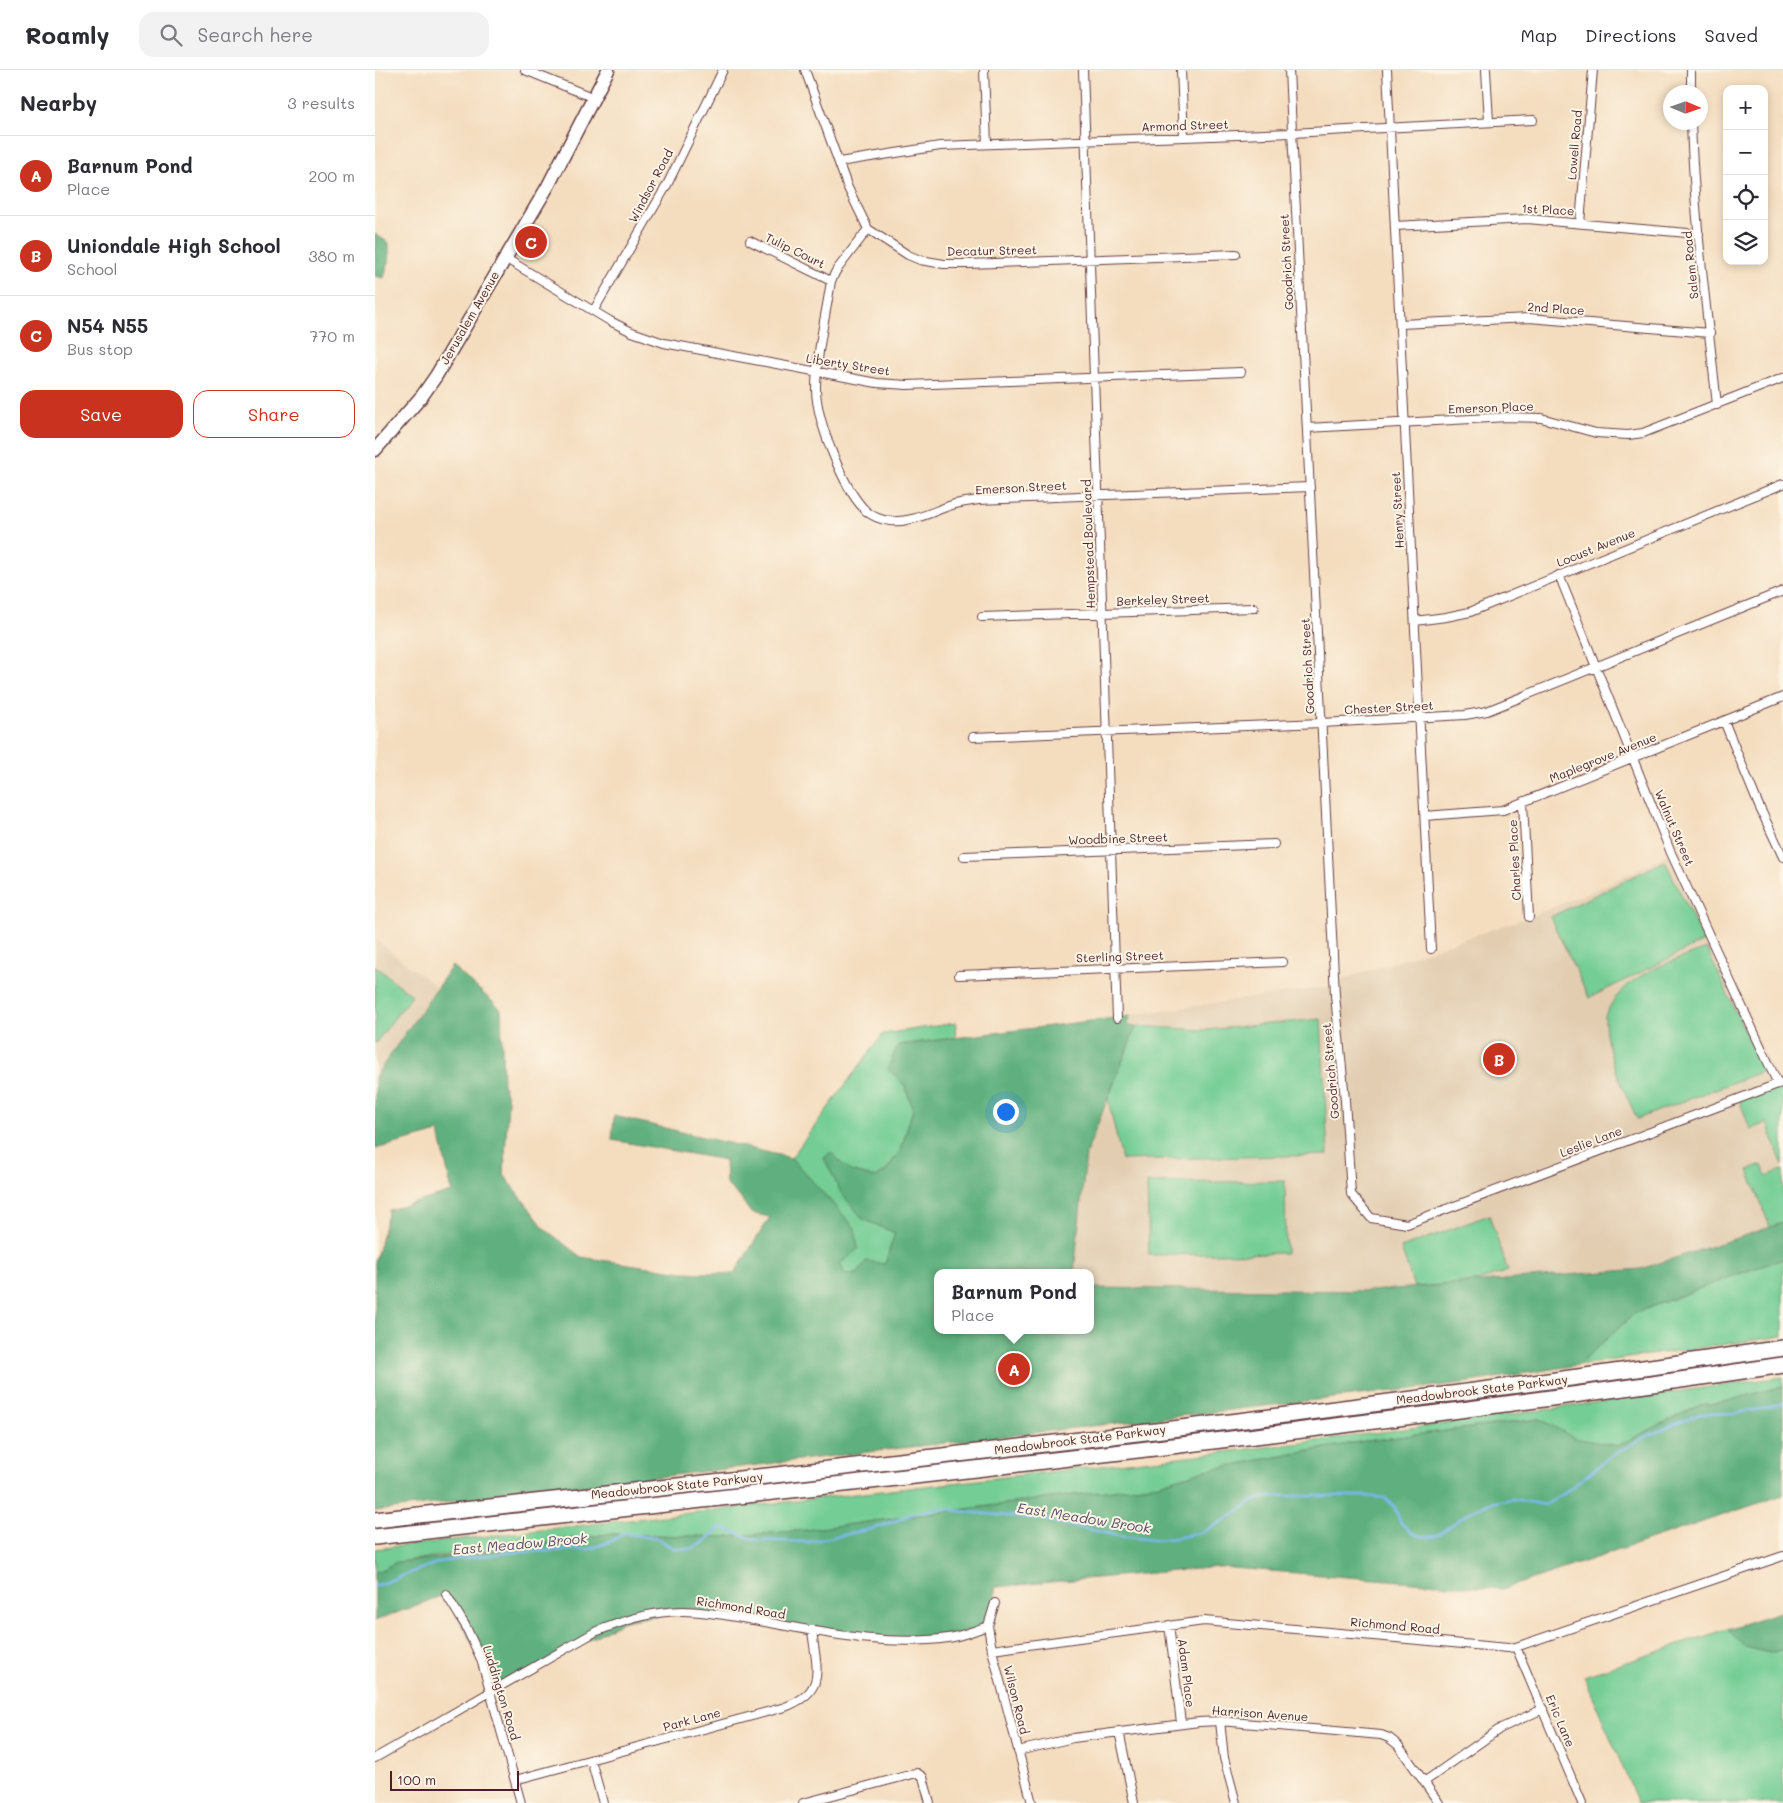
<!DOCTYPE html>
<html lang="en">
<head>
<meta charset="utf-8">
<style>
	:root { --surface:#fff; --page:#f2f2f3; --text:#2b2b33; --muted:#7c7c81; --line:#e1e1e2; --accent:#c8321e }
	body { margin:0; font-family:Mali,sans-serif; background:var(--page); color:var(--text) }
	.controls { position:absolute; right:15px; top:15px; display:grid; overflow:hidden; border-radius:10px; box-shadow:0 2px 8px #0003 }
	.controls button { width:45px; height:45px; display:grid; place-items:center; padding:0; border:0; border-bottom:1px solid var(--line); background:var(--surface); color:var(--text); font:25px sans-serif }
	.compass { position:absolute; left:1288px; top:15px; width:45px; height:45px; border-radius:50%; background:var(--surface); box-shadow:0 2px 8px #0003; rotate:92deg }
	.scale { position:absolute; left:15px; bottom:12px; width:129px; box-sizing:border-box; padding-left:5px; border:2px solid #4a1f2b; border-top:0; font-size:14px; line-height:18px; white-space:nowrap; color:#4a1f2b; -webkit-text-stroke:4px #fcf5e5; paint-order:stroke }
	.you { position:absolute; left:630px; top:1041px; width:18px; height:18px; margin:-12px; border:4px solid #fff; border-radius:50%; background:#1a73e8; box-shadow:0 0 0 8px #1a73e833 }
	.badge { display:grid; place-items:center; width:32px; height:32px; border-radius:50%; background:var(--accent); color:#fff; font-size:16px; font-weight:700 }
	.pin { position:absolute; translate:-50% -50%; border:2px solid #fff; box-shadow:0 1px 5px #0006 }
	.popup { position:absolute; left:559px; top:1199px; width:160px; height:65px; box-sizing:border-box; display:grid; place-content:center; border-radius:10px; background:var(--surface); filter:drop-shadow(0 1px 4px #0005); font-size:16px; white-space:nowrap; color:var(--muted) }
	.popup b { font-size:19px; color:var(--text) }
	.popup::after { content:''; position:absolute; left:50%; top:100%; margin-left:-10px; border:10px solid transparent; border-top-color:var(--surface) }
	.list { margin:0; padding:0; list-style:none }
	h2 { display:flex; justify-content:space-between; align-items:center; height:65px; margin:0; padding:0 20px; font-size:21px }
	h2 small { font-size:16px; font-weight:400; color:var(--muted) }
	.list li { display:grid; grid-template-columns:32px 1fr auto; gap:15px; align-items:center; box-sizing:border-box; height:80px; padding:0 20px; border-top:1px solid var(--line) }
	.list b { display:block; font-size:19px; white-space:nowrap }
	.list p { margin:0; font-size:16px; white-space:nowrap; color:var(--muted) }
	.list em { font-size:16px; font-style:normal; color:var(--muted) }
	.actions { display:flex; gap:10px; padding:15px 20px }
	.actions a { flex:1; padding:11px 0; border:1px solid var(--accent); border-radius:15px; text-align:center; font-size:18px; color:var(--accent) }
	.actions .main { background:var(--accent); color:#fff }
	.icon { flex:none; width:28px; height:28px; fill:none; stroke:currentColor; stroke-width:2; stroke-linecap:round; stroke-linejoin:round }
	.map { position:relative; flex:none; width:1408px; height:1733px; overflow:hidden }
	header { display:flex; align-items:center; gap:30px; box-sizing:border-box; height:70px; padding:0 25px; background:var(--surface); border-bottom:1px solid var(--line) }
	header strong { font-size:24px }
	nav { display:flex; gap:28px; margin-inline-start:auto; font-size:18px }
	.search { width:350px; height:45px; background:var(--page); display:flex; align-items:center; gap:12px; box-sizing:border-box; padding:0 18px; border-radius:15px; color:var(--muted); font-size:19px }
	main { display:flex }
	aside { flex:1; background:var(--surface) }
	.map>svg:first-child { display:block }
	.built { fill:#e2cdb1 }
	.green { fill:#73cd94; stroke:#5e7660 }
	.forest { fill:#5eb07e; stroke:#546854 }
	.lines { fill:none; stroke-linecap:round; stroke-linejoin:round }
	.stream { stroke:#7db8ef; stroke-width:2.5 }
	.street-casing { stroke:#643c41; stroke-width:10 }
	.primary-casing { stroke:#643c41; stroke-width:15 }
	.highway-casing { stroke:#643c41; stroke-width:18 }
	.street { stroke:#fff; stroke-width:8 }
	.primary { stroke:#fff; stroke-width:12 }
	.highway { stroke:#fff; stroke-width:15 }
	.labels { text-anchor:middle; stroke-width:4; stroke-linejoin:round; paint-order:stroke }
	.street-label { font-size:12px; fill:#4a1f2b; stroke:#fcf5e5 }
	.water-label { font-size:14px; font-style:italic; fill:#594d66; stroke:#fcf5e5 }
</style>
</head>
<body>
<header>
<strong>Roamly</strong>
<div class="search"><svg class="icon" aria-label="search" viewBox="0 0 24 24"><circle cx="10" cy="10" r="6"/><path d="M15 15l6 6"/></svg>Search here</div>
<nav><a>Map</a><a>Directions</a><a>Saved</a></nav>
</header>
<main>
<aside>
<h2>Nearby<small>3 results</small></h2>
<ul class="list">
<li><span class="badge">A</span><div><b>Barnum Pond</b><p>Place</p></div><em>200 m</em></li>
<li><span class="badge">B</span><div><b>Uniondale High School</b><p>School</p></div><em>380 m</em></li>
<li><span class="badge">C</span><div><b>N54 N55</b><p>Bus stop</p></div><em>770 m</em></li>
</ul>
<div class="actions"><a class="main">Save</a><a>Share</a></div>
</aside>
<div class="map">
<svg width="1408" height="1733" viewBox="0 0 1408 1733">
	<rect width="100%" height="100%" fill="#fcf5e5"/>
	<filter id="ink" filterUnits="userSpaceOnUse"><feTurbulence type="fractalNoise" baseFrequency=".02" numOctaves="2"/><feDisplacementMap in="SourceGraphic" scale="10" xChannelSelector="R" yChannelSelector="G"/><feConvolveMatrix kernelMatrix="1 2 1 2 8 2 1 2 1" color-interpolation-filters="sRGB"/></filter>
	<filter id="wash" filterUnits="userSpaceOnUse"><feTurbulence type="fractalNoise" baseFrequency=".0096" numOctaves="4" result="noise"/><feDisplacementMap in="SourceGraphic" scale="20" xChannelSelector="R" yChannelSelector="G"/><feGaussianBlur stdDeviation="1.12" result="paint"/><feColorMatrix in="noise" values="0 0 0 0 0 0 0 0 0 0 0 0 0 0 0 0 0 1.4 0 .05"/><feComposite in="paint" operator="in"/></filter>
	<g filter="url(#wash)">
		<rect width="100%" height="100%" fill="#f4ddbf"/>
		<path class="built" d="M 1296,783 L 1403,1014 L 1408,1012 L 1408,1153 L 1266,1199 L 995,1221 L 715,1218 L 715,1203 L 699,1203 L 711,1084 L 761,956 L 752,956 L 755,945 L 960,916 L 960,912 L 1154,847 L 1222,819 Z
			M 0,869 L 62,918 L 0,1007 Z"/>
		<path class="green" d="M 1290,791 L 1329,871 L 1214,928 L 1175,847 Z
			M 1332,879 L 1388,1001 L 1262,1049 C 1248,1017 1229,982 1230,946 C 1231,942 1235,937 1237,933 C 1258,901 1298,891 1332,879 Z
			M 0,896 L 37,925 L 0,974 Z
			M 946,949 L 953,1085 L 747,1090 L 733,1029 L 761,956 L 830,960 Z
			M 581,953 L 580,968 L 523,975 L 513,998 L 530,1016 L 538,1039 L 526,1079 L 511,1101 L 501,1108 L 475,1101 L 456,1082 L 488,1149 L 520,1163 L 510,1194 L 483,1204 L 470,1204 L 464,1194 L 480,1158 L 416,1088 L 508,964 Z
			M 1408,1012 L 1408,1096 L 1392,1053 L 1375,1059 L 1364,1029 Z
			M 1387,1095 L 1391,1106 L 1408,1100 L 1408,1153 L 1395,1157 L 1373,1100 Z
			M 910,1111 L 911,1183 L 774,1185 L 772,1113 Z
			M 1114,1145 L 1133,1201 L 1100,1212 L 1039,1217 L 1026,1178 Z
			M 1408,1189 L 1408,1266 L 1203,1295 L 1260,1243 L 1363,1204 Z
			M 1408,1307 L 1408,1316 L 1349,1332 L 1325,1335 L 1242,1376 L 1199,1368 L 1165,1349 L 984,1372 L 831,1400 L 784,1414 L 431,1460 L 352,1467 L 234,1464 L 22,1492 L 0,1503 L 0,1479 L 927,1373 Z
			M 1352,1559 L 1370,1577 L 1395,1583 L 1408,1579 L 1408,1733 L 1263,1733 L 1209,1606 Z"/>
		<path class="forest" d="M 0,164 L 14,173 L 14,188 L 9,208 L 0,206 Z
			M 77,896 L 126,939 L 128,1015 L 133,1030 L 129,1105 L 170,1159 L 206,1187 L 308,1202 L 359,1204 L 395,1147 L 376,1143 L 364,1126 L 351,1114 L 350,1090 L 237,1070 L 239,1046 L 416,1088 L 480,1158 L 483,1179 L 465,1194 L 470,1204 L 483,1204 L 491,1191 L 510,1194 L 520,1163 L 488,1149 L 466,1123 L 449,1088 L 456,1082 L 475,1101 L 501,1108 L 511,1101 L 526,1079 L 538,1039 L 530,1016 L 513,999 L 523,975 L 755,946 L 753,956 L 761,956 L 711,1084 L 699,1203 L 563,1203 L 563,1260 L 715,1260 L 715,1218 L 995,1221 L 1266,1199 L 1408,1153 L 1408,1189 L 1363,1204 L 1260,1243 L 1203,1295 L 1088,1313 L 424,1390 L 0,1441 L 0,1192 L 14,1140 L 77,1122 L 64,1062 L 0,1079 L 0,1007 Z
			M 1408,1316 L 1408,1425 L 1128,1519 L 844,1497 L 620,1517 L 620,1533 L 613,1556 L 584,1565 L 524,1570 L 308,1541 L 249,1551 L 115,1622 L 106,1589 L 71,1524 L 0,1551 L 0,1503 L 22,1492 L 65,1488 L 234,1464 L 352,1467 L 431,1460 L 784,1414 L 831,1400 L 984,1372 L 1165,1349 L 1199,1368 L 1242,1376 L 1325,1335 L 1349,1332 Z
			M 1408,1541 L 1408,1579 L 1395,1583 L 1370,1577 L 1352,1559 Z"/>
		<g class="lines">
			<path class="stream" d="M 0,1516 L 64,1492 L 128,1483 L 214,1479 L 237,1471 L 249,1463 L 284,1469 L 297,1478 L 314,1479 L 327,1474 L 345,1457 L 381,1470 L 434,1472 L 501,1458 L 540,1443 L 563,1438 L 601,1443 L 666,1449 L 744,1466 L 779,1470 L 801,1468 L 828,1462 L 858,1445 L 876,1432 L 887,1428 L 908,1426 L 992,1426 L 1010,1428 L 1019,1436 L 1026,1453 L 1037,1463 L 1045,1466 L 1056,1467 L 1064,1464 L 1093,1443 L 1115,1433 L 1137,1429 L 1170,1435 L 1187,1425 L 1236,1386 L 1270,1367 L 1325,1344 L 1360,1343 L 1392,1338 L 1408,1333"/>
		</g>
	</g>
	<g filter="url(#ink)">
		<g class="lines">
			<defs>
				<path id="street" d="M 150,0 L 219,28
					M 430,0 L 473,118 L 493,159 L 533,185 L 545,190 L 569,194 L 592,194 L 861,184
					M 609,0 L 612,74
					M 708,0 L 742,948
					M 806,0 L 809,67
					M 914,0 L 960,925 L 970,1030 L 976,1124 L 996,1148 L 1032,1154 L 1408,1012
					M 1012,0 L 1056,879
					M 1111,0 L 1114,52
					M 1316,22 L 1316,0
					M 1316,52 C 1319,147 1332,241 1342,335
					M 464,92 L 565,76 L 917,63 L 1158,50
					M 1205,153 L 1218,0
					M 1020,156 L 1152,149 L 1324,164
					M 493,159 L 461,201 L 456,211 C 451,245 441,284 441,320 C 442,351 468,419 491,441 C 497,446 507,450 515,451 C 537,453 556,442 577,435 C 585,432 594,432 603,430 L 935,417
					M 375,171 L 456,211
					M 130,188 L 235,251 L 257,262 L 289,273 L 502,313 L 532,315 L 866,302
					M 219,240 L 292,115 L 348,0
					M 1025,254 L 1154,248 L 1335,263
					M 932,358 L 1133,347 L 1166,348 L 1221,363 L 1253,365 L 1268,363 L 1408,308
					M 1184,505 L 1296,783 L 1403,1014
					M 607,547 L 879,538
					M 1040,551 L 1071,547 L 1095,542 L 1408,414
					M 1349,651 L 1384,736 L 1408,787
					M 598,667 L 947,653 L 1090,645 L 1112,641 L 1408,521
					M 1148,733 L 1154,847
					M 1050,746 L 1128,740 L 1408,627
					M 589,786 L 899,774
					M 584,905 L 908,892
					M 71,1524 L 90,1555 L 106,1589 L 146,1733
					M 620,1533 L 613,1556 L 617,1580 L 657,1733
					M 794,1555 L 806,1653
					M 1141,1577 L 1207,1733
					M 617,1580 L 829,1551 L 1133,1578 L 1141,1577 L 1408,1486
					M 845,1651 L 849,1688 L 861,1733
					M 744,1661 L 759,1733
					M 643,1681 L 698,1668 L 824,1652 L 845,1651 L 1006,1665 L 1014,1668 L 1023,1675 L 1064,1733
					M 0,1688 L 220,1562 C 248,1551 277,1541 308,1541 C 334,1541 359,1547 384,1551 C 446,1562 510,1577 573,1568 C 587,1566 600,1560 613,1556
					M 216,1690 L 228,1733
					M 140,1710 L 410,1637 C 453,1621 441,1598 437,1560
					M 1049,1712 L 1126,1658 L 1168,1639
					M 428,1733 L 542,1703 L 548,1707 L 555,1733"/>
				<path id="primary" d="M 0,380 L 47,326 L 61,306 L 173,116 L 233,0"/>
				<path id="highway" d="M 0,1450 C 470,1397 940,1347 1408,1278
					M 0,1467 C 470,1413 940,1365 1408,1295"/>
			</defs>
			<use href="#street" class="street-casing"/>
			<use href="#primary" class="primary-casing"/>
			<use href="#highway" class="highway-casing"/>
			<use href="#street" class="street"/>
			<use href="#primary" class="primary"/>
			<use href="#highway" class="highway"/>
		</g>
	</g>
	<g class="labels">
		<g class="street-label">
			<text transform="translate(810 56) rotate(-2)" y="4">Armond Street</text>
			<text transform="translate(1200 75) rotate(-85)" y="4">Lowell Road</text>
			<text transform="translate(276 116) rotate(-62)" y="4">Windsor Road</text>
			<text transform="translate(1173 140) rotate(3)" y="4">1st Place</text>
			<text transform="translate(420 181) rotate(26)" y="4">Tulip Court</text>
			<text transform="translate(617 181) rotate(-1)" y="4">Decatur Street</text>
			<text transform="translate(912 192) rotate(-93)" y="4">Goodrich Street</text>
			<text transform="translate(1316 195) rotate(-96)" y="4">Salem Road</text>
			<text transform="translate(1181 239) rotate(4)" y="4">2nd Place</text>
			<text transform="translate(95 248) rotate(-60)" y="4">Jerusalem Avenue</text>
			<text transform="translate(473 295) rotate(9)" y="4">Liberty Street</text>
			<text transform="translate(1116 338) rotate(-2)" y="4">Emerson Place</text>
			<text transform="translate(646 418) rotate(-3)" y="4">Emerson Street</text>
			<text transform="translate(1023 440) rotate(-93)" y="4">Henry Street</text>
			<text transform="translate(714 474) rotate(-92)" y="4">Hempstead Boulevard</text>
			<text transform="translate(1221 478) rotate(-22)" y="4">Locust Avenue</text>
			<text transform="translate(788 530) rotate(-2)" y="4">Berkeley Street</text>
			<text transform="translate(933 596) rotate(-93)" y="4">Goodrich Street</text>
			<text transform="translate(1014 638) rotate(-3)" y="4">Chester Street</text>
			<text transform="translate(1228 688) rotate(-22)" y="4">Maplegrove Avenue</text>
			<text transform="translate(1299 758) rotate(67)" y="4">Walnut Street</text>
			<text transform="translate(743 769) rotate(-2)" y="4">Woodbine Street</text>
			<text transform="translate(1140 790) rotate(-93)" y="4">Charles Place</text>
			<text transform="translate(745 887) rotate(-2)" y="4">Sterling Street</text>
			<text transform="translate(956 1001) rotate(-95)" y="4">Goodrich Street</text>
			<text transform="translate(1216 1072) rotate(-21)" y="4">Leslie Lane</text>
			<text transform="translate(1107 1320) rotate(-7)" y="4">Meadowbrook State Parkway</text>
			<text transform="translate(705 1370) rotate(-7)" y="4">Meadowbrook State Parkway</text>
			<text transform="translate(302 1416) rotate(-6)" y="4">Meadowbrook State Parkway</text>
			<text transform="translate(366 1538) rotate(9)" y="4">Richmond Road</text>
			<text transform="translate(1020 1556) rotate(5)" y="4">Richmond Road</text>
			<text transform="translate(811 1603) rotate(83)" y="4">Adam Place</text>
			<text transform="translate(126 1623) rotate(73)" y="4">Luddington Road</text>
			<text transform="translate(641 1630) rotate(76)" y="4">Wilson Road</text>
			<text transform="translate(885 1644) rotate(4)" y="4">Harrison Avenue</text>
			<text transform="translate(317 1650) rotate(-15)" y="4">Park Lane</text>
			<text transform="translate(1185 1651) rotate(67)" y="4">Eric Lane</text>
		</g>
		<g class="water-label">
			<text transform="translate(709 1448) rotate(9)" y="5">East Meadow Brook</text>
			<text transform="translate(145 1474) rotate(-5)" y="5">East Meadow Brook</text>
		</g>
	</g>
</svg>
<div class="controls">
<button>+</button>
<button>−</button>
<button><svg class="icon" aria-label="locate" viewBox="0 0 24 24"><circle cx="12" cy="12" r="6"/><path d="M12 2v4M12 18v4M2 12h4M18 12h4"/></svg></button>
<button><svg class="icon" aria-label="layers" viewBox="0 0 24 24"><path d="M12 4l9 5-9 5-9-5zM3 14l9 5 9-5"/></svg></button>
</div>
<svg class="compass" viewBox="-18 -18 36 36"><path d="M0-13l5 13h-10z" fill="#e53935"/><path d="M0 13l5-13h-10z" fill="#7c7c81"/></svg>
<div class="scale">100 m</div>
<div class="you"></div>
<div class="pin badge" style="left:639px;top:1299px">A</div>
<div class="popup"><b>Barnum Pond</b>Place</div>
<div class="pin badge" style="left:1124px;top:989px">B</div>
<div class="pin badge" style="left:156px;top:172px">C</div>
</div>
</main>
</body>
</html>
